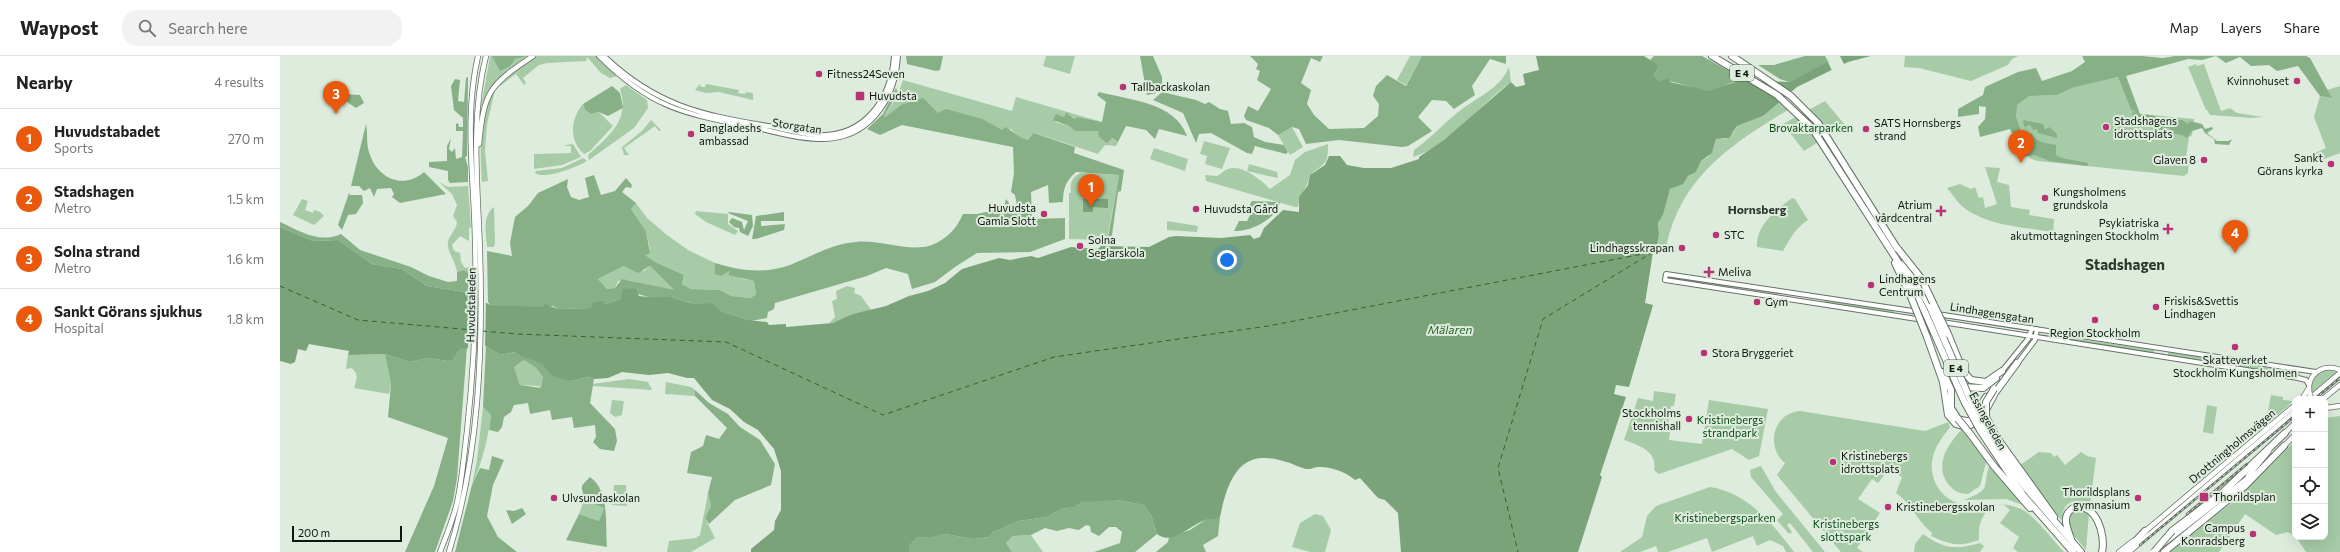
<!DOCTYPE html>
<html lang="en">
<head>
<meta charset="utf-8">
<style>
	:root { --surface:#fff; --page:#f2f2f2; --text:#222; --muted:#767676; --line:#e0e0e0; --accent:#ea580c }
	body { margin:0; font-family:Commissioner,sans-serif; background:var(--page); color:var(--text) }
	.controls { position:absolute; right:12px; bottom:12px; display:grid; overflow:hidden; border-radius:8px; box-shadow:0 4px 16px #0002 }
	.controls button { width:36px; height:36px; display:grid; place-items:center; padding:0; border:0; border-bottom:1px solid var(--line); background:var(--surface); color:var(--text); font:20px sans-serif }
	.scale { position:absolute; left:12px; bottom:10px; width:110px; box-sizing:border-box; padding-left:4px; border:2px solid #10150f; border-top:0; font-size:11px; line-height:14px; white-space:nowrap; color:#10150f; -webkit-text-stroke:3px #ddecdd; paint-order:stroke }
	.you { position:absolute; left:947px; top:204px; width:14px; height:14px; margin:-10px; border:3px solid #fff; border-radius:50%; background:#1a73e8; box-shadow:0 0 0 6px #1a73e833 }
	.badge { display:grid; place-items:center; width:26px; height:26px; border-radius:50%; background:var(--accent); color:#fff; font-size:13px; font-weight:700 }
	.pin { position:absolute; translate:-50% -33px; filter:drop-shadow(0 1px 2px #0008) }
	.pin::after { content:''; position:absolute; top:21px; width:14px; height:12px; background:inherit; clip-path:polygon(0 0,100% 0,50% 100%) }
	.list { margin:0; padding:0; list-style:none }
	h2 { display:flex; justify-content:space-between; align-items:center; height:52px; margin:0; padding:0 16px; font-size:17px }
	h2 small { font-size:13px; font-weight:400; color:var(--muted) }
	.list li { display:grid; grid-template-columns:26px 1fr auto; gap:12px; align-items:center; box-sizing:border-box; height:60px; padding:0 16px; border-top:1px solid var(--line) }
	.list b { display:block; font-size:15px; white-space:nowrap }
	.list p { margin:0; font-size:13px; white-space:nowrap; color:var(--muted) }
	.list em { font-size:13px; font-style:normal; color:var(--muted) }
	.icon { flex:none; width:22px; height:22px; fill:none; stroke:currentColor; stroke-width:2; stroke-linecap:round; stroke-linejoin:round }
	.map { position:relative; flex:none; width:2060px; height:496px; overflow:hidden }
	header { display:flex; align-items:center; gap:24px; box-sizing:border-box; height:56px; padding:0 20px; background:var(--surface); border-bottom:1px solid var(--line) }
	header strong { font-size:19px }
	nav { display:flex; gap:22px; margin-inline-start:auto; font-size:14px }
	.search { width:280px; height:36px; background:var(--page); display:flex; align-items:center; gap:10px; box-sizing:border-box; padding:0 14px; border-radius:16px; color:var(--muted); font-size:15px }
	main { display:flex }
	aside { flex:1; background:var(--surface) }
	.map>svg:first-child { display:block }
	.green { fill:#a6cba6 }
	.forest { fill:#87b087; fill-rule:evenodd }
	.water { fill:#7aa37a }
	.pier { fill:#ddecdd }
	.lines { fill:none; stroke-linecap:round; stroke-linejoin:round }
	.ferry { stroke:#2c662f; stroke-width:1; stroke-dasharray:5 4; stroke-linecap:butt }
	.tertiary-casing { stroke:#657265; stroke-width:6 }
	.secondary-casing { stroke:#657265; stroke-width:6 }
	.motorway-casing { stroke:#657265; stroke-width:8 }
	.tertiary { stroke:#fff; stroke-width:4 }
	.secondary { stroke:#fff; stroke-width:4.5 }
	.motorway { stroke:#fff; stroke-width:6 }
	.rail-casing { stroke:#6a746a; stroke-width:2.5 }
	.rail { stroke:#ddecdd; stroke-width:1; stroke-dasharray:3; stroke-linecap:butt }
	.secondary-bridge-casing { stroke:#657265; stroke-width:6; stroke-linecap:butt }
	.motorway-bridge-casing { stroke:#657265; stroke-width:8; stroke-linecap:butt }
	.secondary-bridge { stroke:#fff; stroke-width:4.5 }
	.motorway-bridge { stroke:#fff; stroke-width:6 }
	.poi-dot { fill:#b83274; stroke:#ddecdd; stroke-width:1.5 }
	.labels { text-anchor:middle; stroke-width:4; stroke-linejoin:round; paint-order:stroke }
	.shield { fill:#ddecdd; stroke:#4e564d; stroke-width:1 }
	.shield-label { font-size:10px; font-weight:bold; fill:#10150f }
	.poi-label { font-size:11px; fill:#10150f; stroke:#ddecdd; text-anchor:start }
	.street-label { font-size:11px; fill:#10150f; stroke:#ddecdd }
	.park-label { font-size:11px; fill:#0a4913; stroke:#ddecdd }
	.neighbourhood-label { font-size:12px; font-weight:bold; fill:#2d392d; stroke:#ddecdd }
	.water-label { font-size:12px; font-style:italic; fill:#2c662f; stroke:#ddecdd }
	.district-label { font-size:15px; font-weight:bold; fill:#2d392d; stroke:#ddecdd }
</style>
</head>
<body>
<header>
<strong>Waypost</strong>
<div class="search"><svg class="icon" aria-label="search" viewBox="0 0 24 24"><circle cx="10" cy="10" r="6"/><path d="M15 15l6 6"/></svg>Search here</div>
<nav><a>Map</a><a>Layers</a><a>Share</a></nav>
</header>
<main>
<aside>
<h2>Nearby<small>4 results</small></h2>
<ul class="list">
<li><span class="badge">1</span><div><b>Huvudstabadet</b><p>Sports</p></div><em>270 m</em></li>
<li><span class="badge">2</span><div><b>Stadshagen</b><p>Metro</p></div><em>1.5 km</em></li>
<li><span class="badge">3</span><div><b>Solna strand</b><p>Metro</p></div><em>1.6 km</em></li>
<li><span class="badge">4</span><div><b>Sankt Görans sjukhus</b><p>Hospital</p></div><em>1.8 km</em></li>
</ul>
</aside>
<div class="map">
<svg width="2060" height="496" viewBox="0 0 2060 496">
	<rect width="100%" height="100%" fill="#ddecdd"/>
	<path class="green" d="M 210,0 L 249,0 C 225,15 212,25 201,51 Z
		M 257,0 L 316,0 L 337,20 L 330,22 L 321,17 L 307,1 L 306,5 L 267,7 L 259,9 L 243,22 L 246,27 L 244,29 L 236,18 L 215,34 L 207,68 L 205,95 L 208,125 L 202,126 C 200,99 198,51 217,30 C 227,18 244,8 257,0 Z
		M 766,0 L 795,0 L 790,18 L 763,10 Z
		M 1130,0 L 1142,0 L 1126,29 L 1117,24 Z
		M 1625,0 L 1738,0 L 1732,3 L 1728,9 L 1691,25 L 1639,12 L 1624,11 Z
		M 1916,8 L 1917,10 L 1924,8 L 1941,55 L 1950,52 L 1957,57 L 1983,61 L 1971,62 L 1930,59 L 1927,54 L 1926,54 L 1908,11 Z
		M 1229,11 L 1231,26 C 1198,49 1171,90 1133,101 L 1134,94 C 1150,83 1163,68 1178,56 C 1197,41 1219,34 1229,11 Z
		M 1838,21 L 1851,54 L 1860,58 L 1914,63 L 1912,79 L 1909,81 L 1906,102 L 1909,104 L 1908,117 L 1904,120 L 1758,105 L 1749,102 L 1736,60 L 1736,49 L 1749,40 L 1777,39 L 1792,32 Z
		M 623,24 L 732,55 L 736,41 L 822,66 L 797,61 L 794,63 L 786,56 L 784,61 L 775,66 L 789,70 L 795,75 L 818,75 L 838,86 L 836,90 L 825,89 L 818,98 L 755,77 L 749,84 L 740,83 L 731,73 L 723,75 L 621,49 L 605,61 L 604,60 L 617,41 Z
		M 420,28 L 421,31 L 425,31 L 426,28 L 459,34 L 458,37 L 465,38 L 466,36 L 473,37 L 473,44 L 439,36 L 426,37 L 415,34 Z
		M 346,29 L 367,44 L 368,52 L 354,72 L 309,104 L 308,99 C 330,79 350,64 340,33 Z
		M 2060,30 L 2060,97 L 2036,106 L 2033,98 L 2046,92 L 2034,61 L 2040,40 L 2051,42 L 2047,34 Z
		M 1545,45 L 1565,69 L 1524,95 L 1503,68 Z
		M 1498,46 L 1508,54 C 1450,89 1401,121 1386,191 L 1377,190 L 1379,174 L 1378,167 L 1383,159 L 1390,133 L 1399,129 L 1408,120 L 1416,116 L 1421,105 L 1428,101 L 1433,94 L 1436,83 L 1446,83 L 1454,76 L 1457,70 L 1483,60 Z
		M 303,48 L 305,54 L 311,58 L 319,56 L 333,70 L 310,95 L 304,98 C 288,84 291,62 303,48 Z
		M 371,64 L 381,74 L 379,75 L 375,70 L 344,92 L 349,99 L 344,99 L 342,91 L 362,75 Z
		M 1012,71 L 1023,91 L 1010,99 L 998,79 Z
		M 924,85 L 950,92 L 942,113 L 925,108 L 927,100 L 920,98 Z
		M 293,88 L 301,101 L 282,109 L 254,113 L 254,98 L 291,97 L 291,90 L 285,90 L 286,89 Z
		M 1048,88 C 1048,110 1045,106 1030,119 C 1028,131 1019,138 1018,151 L 1015,151 L 926,125 L 925,119 L 937,120 C 941,118 944,114 948,113 C 962,108 981,124 990,133 L 1010,119 L 1015,104 L 1025,96 Z
		M 874,92 L 908,103 L 905,115 L 870,103 Z
		M 303,102 L 307,105 C 297,111 265,124 255,117 L 256,115 L 282,112 Z
		M 969,108 L 997,116 L 998,122 L 967,115 Z
		M 1705,111 L 1720,112 L 1717,126 L 1729,129 L 1731,151 L 1750,154 L 1749,159 L 1774,163 L 1773,176 C 1743,171 1707,170 1683,151 C 1677,146 1672,138 1667,132 L 1680,128 L 1691,133 L 1695,131 L 1699,142 L 1703,141 L 1705,152 L 1717,148 Z
		M 801,117 L 839,119 L 827,184 L 789,183 L 789,137 L 791,137 C 790,127 791,121 801,117 Z
		M 159,126 L 168,131 L 188,130 L 191,171 L 189,172 L 189,185 L 180,180 L 172,189 L 174,195 L 180,197 L 181,206 L 185,212 L 190,211 L 190,219 L 184,214 L 177,216 C 176,206 166,194 168,186 C 169,179 176,175 177,166 L 173,160 L 177,149 L 172,138 Z
		M 1512,142 L 1515,143 L 1528,164 C 1515,172 1510,183 1503,195 L 1477,191 C 1475,170 1497,153 1512,142 Z
		M 22,143 L 28,145 L 25,154 L 33,157 L 34,154 L 40,156 L 44,160 L 34,169 L 13,159 Z
		M 356,147 L 367,162 L 387,179 L 408,194 L 435,207 L 435,211 L 445,216 L 449,215 L 463,223 L 474,225 L 476,238 L 471,242 L 451,240 L 440,234 L 411,233 L 402,228 L 404,219 L 375,206 L 365,199 L 370,193 L 366,175 L 351,153 Z
		M 214,151 L 215,187 L 214,191 L 207,191 C 206,178 202,159 214,151 Z
		M 416,155 L 448,158 L 448,168 L 458,175 L 455,179 L 426,166 L 415,158 Z
		M 887,165 L 918,170 L 917,176 L 887,174 Z
		M 344,210 L 364,215 L 370,210 L 395,235 L 348,224 L 338,225 L 335,232 L 327,233 L 318,223 Z
		M 567,230 L 575,232 L 574,237 L 581,240 L 592,255 L 573,258 L 558,266 L 548,268 L 555,261 L 552,245 L 557,243 L 556,235 Z
		M 1545,244 L 1614,255 L 1614,258 L 1544,247 Z
		M 1769,279 L 1874,294 L 1874,297 L 1768,281 Z
		M 1888,296 L 1950,305 L 1950,309 L 1888,299 Z
		M 105,298 L 111,328 L 109,338 L 74,332 C 77,324 79,317 71,312 L 66,313 L 68,299 Z
		M 244,304 L 256,312 L 263,321 L 261,332 L 258,330 L 240,329 L 234,311 Z
		M 1953,306 L 2020,317 L 2019,320 L 1952,309 Z
		M 2047,314 L 2058,316 L 2032,337 C 2030,326 2036,317 2047,314 Z
		M 349,323 L 368,326 L 372,334 L 312,330 L 312,328 Z
		M 386,326 L 411,331 L 415,334 L 415,340 L 385,338 Z
		M 1374,335 L 1396,338 L 1394,350 L 1391,350 L 1387,374 L 1390,376 L 1389,384 L 1422,388 L 1429,344 L 1488,353 L 1479,400 L 1469,404 L 1452,393 L 1379,418 L 1374,414 C 1378,395 1358,389 1344,384 L 1358,342 L 1373,345 Z
		M 1991,339 L 2003,341 L 2003,344 L 2013,345 L 1994,362 L 1988,355 Z
		M 332,344 L 344,345 L 342,359 L 335,361 L 330,357 Z
		M 1927,349 L 1937,351 L 1933,378 L 1923,376 Z
		M 203,351 L 211,359 C 208,383 202,407 192,429 L 197,404 Z
		M 1520,355 L 1645,375 L 1668,366 L 1670,371 C 1664,379 1657,388 1654,397 C 1646,419 1660,445 1683,448 C 1703,451 1721,444 1741,453 C 1755,460 1773,484 1784,496 L 1738,496 L 1733,492 L 1739,481 L 1720,467 L 1730,454 L 1724,449 L 1715,448 C 1702,458 1698,467 1699,484 C 1678,491 1671,489 1651,480 L 1652,477 C 1638,466 1631,447 1616,437 L 1622,421 L 1609,413 L 1598,427 L 1592,423 L 1578,443 L 1600,457 L 1577,492 L 1583,496 L 1561,496 L 1497,419 L 1505,407 C 1485,391 1493,357 1520,355 Z
		M 2060,360 L 2060,496 L 2026,496 L 2016,481 L 2045,481 L 2045,362 Z
		M 1683,372 L 1707,403 L 1700,430 L 1688,438 C 1680,438 1674,435 1669,429 C 1653,409 1668,388 1683,372 Z
		M 2015,385 L 2015,480 L 2008,476 L 1996,479 L 1965,458 L 1939,496 L 1888,496 L 1954,445 Z
		M 1759,396 L 1771,397 L 1774,401 L 1777,399 L 1785,409 L 1801,396 L 1807,400 L 1816,402 L 1810,449 C 1801,445 1790,442 1784,453 C 1782,457 1783,462 1781,464 L 1740,409 Z
		M 1710,407 L 1743,449 L 1726,443 L 1684,444 C 1713,432 1701,434 1710,407 Z
		M 1481,410 L 1496,436 L 1545,496 L 1533,496 L 1510,467 L 1507,469 L 1512,476 L 1509,478 L 1497,464 L 1503,458 L 1471,421 L 1470,414 Z
		M 334,429 L 346,429 L 347,450 L 332,449 Z
		M 1430,431 C 1468,437 1492,467 1514,496 L 1506,496 L 1503,490 L 1490,484 L 1477,490 L 1473,480 L 1432,496 L 1427,482 L 1388,496 L 1378,496 L 1376,490 L 1360,496 L 1340,496 L 1362,481 L 1367,460 L 1376,450 Z
		M 428,437 L 431,450 L 425,462 L 435,482 L 411,496 L 387,496 L 389,485 L 416,482 L 420,479 Z
		M 304,444 L 324,452 L 319,465 L 299,458 Z
		M 1801,452 L 1809,458 L 1806,494 L 1791,476 L 1788,462 L 1792,455 Z
		M 1035,458 L 1043,460 L 1051,474 L 1045,496 L 1030,496 L 1012,491 L 1020,467 Z
		M 1643,478 C 1664,493 1676,494 1700,487 L 1704,490 L 1700,496 L 1634,496 L 1635,488 Z
		M 751,479 L 763,496 L 732,496 L 726,487 L 733,480 Z"/>
	<path class="forest" d="M 212,0 L 246,0 L 235,3 L 230,10 L 220,15 Z
		M 626,0 L 663,0 L 660,14 L 656,15 L 627,8 Z
		M 860,0 L 873,0 L 882,21 L 882,29 L 876,37 L 867,39 Z
		M 970,0 L 1043,0 L 1040,6 L 1031,2 L 1021,27 L 1031,34 L 1027,48 L 1034,59 L 1049,73 L 1084,72 L 1098,60 L 1099,48 L 1093,40 L 1096,30 L 1107,19 L 1126,30 L 1142,0 L 1226,0 L 1226,8 L 1210,3 L 1192,30 L 1195,39 L 1174,53 L 1166,45 L 1152,44 L 1138,61 L 1152,75 L 1128,90 L 1122,91 L 1059,84 L 1026,88 L 1019,73 L 1012,71 L 998,79 L 989,72 L 966,64 L 964,60 L 968,50 L 978,55 L 991,33 L 977,24 L 980,15 L 976,13 L 978,8 Z
		M 1374,0 L 1422,0 L 1467,25 C 1452,21 1442,35 1428,35 C 1411,34 1396,23 1379,25 L 1374,19 L 1379,10 L 1369,5 Z
		M 1525,0 L 1545,0 L 1549,7 L 1509,26 L 1500,23 L 1478,9 L 1494,9 Z
		M 1802,0 L 1862,0 L 1883,2 L 1895,0 L 2026,0 L 2030,2 L 2052,42 L 2040,40 L 2018,10 L 1997,15 L 1989,9 L 1971,10 L 1960,1 L 1946,7 L 1936,0 L 1922,4 L 1908,3 L 1846,20 L 1860,58 L 1851,54 L 1838,21 L 1792,32 L 1777,39 L 1749,40 L 1737,49 L 1736,60 L 1743,82 L 1751,77 C 1756,87 1766,87 1776,89 L 1776,99 L 1782,102 L 1808,107 L 1807,110 L 1770,105 L 1754,99 L 1743,101 L 1730,73 L 1700,81 L 1698,71 L 1705,63 L 1706,51 L 1699,50 L 1699,58 L 1678,61 L 1678,53 L 1703,39 L 1705,31 L 1738,16 L 1756,12 L 1762,25 L 1792,15 L 1805,6 Z
		M 188,21 L 187,100 L 185,101 L 188,111 L 188,126 L 170,127 L 168,124 L 168,115 L 149,111 L 149,106 L 167,105 L 167,90 L 171,82 L 169,93 L 172,96 L 175,92 L 176,103 L 182,101 L 183,75 L 176,75 L 176,68 L 178,67 L 179,71 L 183,71 L 183,62 L 174,54 L 171,30 L 175,23 L 180,24 L 178,45 L 184,46 L 186,22 Z
		M 332,30 L 340,37 L 343,52 L 328,60 L 319,56 L 311,58 L 305,54 L 303,48 Z
		M 616,32 L 618,37 L 604,60 L 605,61 L 621,49 L 643,42 L 658,57 L 666,53 L 702,63 L 722,74 L 725,71 C 734,75 738,82 748,84 L 754,77 L 795,91 L 794,97 L 844,114 L 841,135 L 838,136 L 832,179 L 828,182 L 839,119 L 796,116 C 786,125 783,132 783,146 L 769,147 L 768,129 L 751,136 L 752,163 L 785,162 L 785,183 L 750,196 L 697,197 L 675,211 L 655,226 L 632,233 L 628,218 L 606,212 L 587,220 L 495,247 L 494,253 L 488,256 L 487,262 L 471,265 L 443,256 L 431,248 C 419,250 402,246 391,240 C 376,245 357,239 345,232 L 340,243 L 326,248 L 323,244 L 313,247 L 311,252 L 278,253 L 273,250 L 254,252 L 210,249 L 208,246 L 207,195 L 232,200 L 230,187 L 235,161 L 248,150 L 258,137 L 288,123 L 287,131 L 291,141 L 299,144 L 309,141 L 305,122 L 314,119 L 321,139 L 335,135 L 346,122 L 352,129 L 351,132 L 346,131 L 342,136 L 356,147 L 351,153 L 366,175 L 370,197 L 365,199 L 375,206 L 404,219 L 402,228 L 411,233 L 440,234 L 451,240 L 471,242 L 476,238 L 474,225 L 449,219 L 449,215 L 441,220 L 435,218 L 435,207 C 460,215 485,218 510,209 C 533,200 551,188 576,186 C 601,183 628,197 652,189 C 667,183 677,172 683,158 L 697,158 L 721,153 L 724,151 L 726,143 L 729,147 L 727,156 L 734,157 L 738,155 L 735,139 L 731,136 L 734,117 L 733,91 L 622,69 L 600,79 L 587,73 L 603,58 ZM 344,210 L 358,217 L 370,210 L 394,234 L 342,223 L 335,232 L 327,233 L 318,223 Z
		M 819,36 C 849,44 895,46 907,80 L 879,73 L 875,83 L 866,74 L 846,70 L 838,86 L 832,82 L 827,87 L 819,81 L 818,75 L 795,75 L 789,70 L 773,64 L 776,58 L 784,61 L 786,56 L 794,63 L 797,61 L 822,66 L 826,46 L 817,39 Z
		M 882,36 L 916,44 L 925,48 L 929,46 L 940,53 L 948,55 L 951,68 L 964,67 L 972,71 L 974,81 L 985,86 L 1004,89 L 1008,96 L 1006,98 L 975,90 L 972,98 L 967,97 L 931,77 L 919,78 L 916,87 L 903,57 L 873,44 Z
		M 64,38 L 80,39 L 84,47 L 76,52 L 64,44 Z
		M 1853,56 L 1875,60 L 1882,64 L 1902,64 L 1908,68 L 1910,65 L 1922,68 L 1925,73 L 1932,71 L 1933,73 L 1927,77 L 1937,85 L 1949,85 L 1952,83 L 1949,89 L 1935,88 L 1934,83 L 1925,77 L 1922,72 L 1912,75 L 1907,82 L 1902,79 L 1891,77 L 1889,72 L 1883,73 L 1883,77 L 1879,77 L 1879,71 L 1857,67 L 1858,62 L 1852,59 Z
		M 1743,64 L 1763,68 L 1765,74 L 1769,71 L 1777,78 L 1777,82 L 1758,77 L 1757,73 L 1753,74 L 1750,69 L 1744,71 Z
		M 86,68 C 88,77 86,87 89,96 C 96,121 122,135 144,116 L 166,138 L 120,147 L 112,141 L 114,138 L 111,132 L 97,133 L 94,141 L 90,132 L 84,135 L 79,130 L 71,130 Z
		M 69,137 L 70,139 L 82,139 L 83,147 L 76,158 L 68,159 L 62,174 L 58,169 Z
		M 972,145 L 1000,146 C 997,163 970,176 954,175 L 959,165 L 967,165 L 970,159 L 970,148 Z
		M 449,156 L 472,159 L 473,170 L 468,180 L 460,176 L 459,172 L 454,171 L 449,166 L 452,162 L 462,166 L 464,174 L 468,165 L 448,157 Z
		M 504,156 L 504,165 L 481,165 L 481,170 L 505,168 L 504,174 L 476,183 L 472,183 L 476,160 Z
		M 0,166 C 20,175 39,188 61,178 L 80,194 L 131,211 L 149,220 L 168,226 L 177,225 L 177,216 L 184,214 L 190,219 L 190,237 L 147,230 L 122,213 L 92,208 L 58,184 L 33,185 L 0,171 Z
		M 206,290 L 220,299 L 236,296 C 242,302 249,299 256,304 C 268,311 279,319 292,325 L 308,321 L 314,323 L 310,347 L 335,373 L 337,385 L 334,395 L 320,393 L 313,386 L 316,381 L 315,369 L 294,372 L 292,361 L 272,364 L 270,354 L 250,358 L 248,347 L 234,349 L 231,356 L 224,361 L 222,371 L 218,376 L 209,374 L 211,359 L 203,351 ZM 244,304 L 256,312 L 263,321 L 261,332 L 240,329 L 234,311 Z
		M 187,291 L 177,422 L 173,445 L 155,496 L 125,496 L 154,430 L 168,382 L 108,361 L 111,328 L 105,298 L 129,306 L 149,302 L 168,305 L 173,304 L 180,293 Z
		M 415,334 L 429,347 L 448,358 L 460,371 L 480,384 L 495,408 L 491,429 L 455,444 L 429,468 L 425,462 L 431,450 L 428,437 L 432,421 L 407,417 L 411,396 L 423,390 L 426,379 L 439,383 L 447,372 L 415,340 Z
		M 212,400 L 224,404 L 213,429 L 207,460 L 218,481 L 237,496 L 175,496 L 192,429 L 200,412 L 209,414 Z
		M 310,421 C 330,435 325,468 327,491 L 286,484 L 299,458 L 319,465 L 324,452 L 304,444 C 303,429 297,434 310,421 Z
		M 816,444 L 837,444 L 864,449 L 871,459 L 877,478 L 855,496 L 814,496 L 840,487 L 842,476 L 836,471 L 829,471 L 819,480 L 811,476 L 810,470 L 806,469 L 799,474 L 789,472 L 777,475 L 765,472 L 751,479 L 733,480 L 726,487 L 732,496 L 629,496 L 629,490 L 638,481 L 651,482 L 665,478 L 694,483 L 709,481 L 713,476 L 739,465 L 767,461 L 782,453 L 795,451 L 802,446 Z
		M 242,452 L 246,458 L 232,468 L 226,454 L 234,455 Z
		M 940,461 L 938,480 L 923,489 L 926,496 L 876,496 L 888,486 L 889,481 L 910,474 L 925,464 Z"/>
	<path class="water" d="M 1256,0 L 1364,0 L 1379,10 L 1374,19 L 1379,25 L 1389,22 L 1390,26 L 1428,35 L 1461,24 L 1509,26 L 1560,0 L 1591,0 L 1568,6 L 1517,31 L 1483,60 L 1457,70 L 1449,82 L 1436,83 L 1432,97 L 1421,105 L 1416,116 L 1408,120 L 1403,128 L 1390,133 L 1383,159 L 1378,167 L 1379,177 L 1377,190 L 1374,190 L 1365,247 L 1373,249 L 1349,331 L 1336,329 L 1334,338 L 1346,341 L 1320,419 L 1322,421 L 1298,496 L 1121,496 L 1118,457 L 1105,444 L 1098,442 L 1080,422 L 1075,424 C 1067,416 1049,410 1038,411 C 1035,411 1032,413 1029,413 C 1023,414 1013,407 1006,406 C 1000,404 992,402 986,402 C 953,400 945,438 940,461 C 935,463 930,463 925,464 C 910,469 893,490 877,478 L 871,459 L 864,449 L 837,444 L 802,446 L 795,451 L 782,453 L 767,461 L 739,465 L 713,476 L 709,481 L 694,483 L 665,478 L 651,482 L 638,481 L 629,490 L 629,496 L 471,496 L 471,493 L 494,474 L 495,465 L 501,454 L 501,415 L 494,393 L 478,374 L 464,366 L 450,353 L 432,344 L 414,322 L 407,322 L 388,317 L 369,319 L 342,316 L 328,322 L 314,323 L 308,321 L 292,325 L 278,322 L 269,317 C 262,302 246,305 235,296 L 220,299 L 206,290 L 180,293 L 173,304 L 168,305 L 149,302 L 129,306 L 105,298 L 68,299 L 69,295 L 29,288 L 26,295 L 18,293 L 15,306 L 11,308 L 0,305 L 0,171 L 33,185 L 58,184 L 92,208 L 122,213 L 147,230 L 190,237 L 210,249 L 262,251 L 265,248 L 278,253 L 311,252 L 312,247 L 323,244 L 326,248 L 340,243 L 344,232 L 356,233 L 359,240 C 366,241 383,242 391,240 C 402,246 419,250 431,247 L 443,256 L 468,264 L 487,266 L 489,269 L 506,268 L 506,271 L 553,267 L 573,258 L 606,250 L 629,240 L 648,235 L 665,227 L 682,213 L 719,202 L 730,204 L 751,200 L 758,202 L 791,191 L 818,193 L 821,190 L 869,191 L 889,181 L 896,180 L 941,182 L 970,179 L 974,183 L 980,181 L 984,172 L 1003,154 L 1019,156 L 1019,141 L 1028,129 L 1030,119 L 1045,109 L 1049,100 L 1060,100 L 1067,109 L 1084,112 L 1111,112 L 1139,103 L 1139,101 L 1164,84 L 1231,26 L 1236,31 L 1245,29 L 1243,18 L 1259,14 Z
		M 803,143 L 828,143 L 828,152 L 813,151 L 813,156 L 803,156 Z"/>
	<path class="pier" d="M 1557,0 L 1560,0 L 1565,10 L 1553,17 L 1548,6 Z
		M 190,235 L 206,244 L 205,292 L 188,293 Z"/>
	<g class="lines">
		<path class="ferry" d="M 0,230 L 78,264 L 193,274
			M 202,275 L 237,278 L 446,286 L 603,359 L 774,301 L 988,270 L 1373,196 L 1263,263 L 1218,412 L 1238,496"/>
		<defs>
			<path id="tertiary" d="M 319,0 C 373,54 406,58 478,72 C 498,77 520,83 540,83 C 589,84 615,44 618,0
				M 324,0 C 375,49 421,59 488,70 C 504,73 520,78 536,79 C 584,82 611,44 614,0
				M 1646,257 L 1386,218 L 1385,224 L 1650,265
				M 1657,258 L 2036,316
				M 1662,266 L 2018,322 L 2026,324 L 2029,329
				M 1737,308 L 1755,284 L 1757,273
				M 1722,315 L 1748,283 L 1752,272"/>
			<path id="secondary" d="M 199,88 C 204,34 210,29 253,0
				M 2030,339 C 2025,320 2042,306 2060,314
				M 2022,343 L 2029,332
				M 2029,343 L 2060,317
				M 2043,343 L 2060,329
				M 2045,352 L 2060,350
				M 2003,379 L 2015,367
				M 2002,392 L 2015,379
				M 1968,420 L 1989,395
				M 1863,477 L 2015,349
				M 1882,489 L 1974,417
				M 160,496 C 166,480 173,464 177,447 C 182,424 184,399 187,375 C 194,312 197,248 195,184 C 194,123 184,61 198,0
				M 169,496 C 199,399 203,297 200,196 C 198,131 190,64 206,0
				M 1839,496 L 1853,485
				M 1849,496 L 2015,355"/>
			<path id="motorway" d="M 1432,0 L 1497,39 L 1532,72 L 1624,215 L 1644,254
				M 1452,0 L 1511,40 L 1538,67 L 1620,197
				M 1625,205 L 1650,251
				M 1615,207 L 1631,241
				M 1668,278 L 1683,315 L 1691,324 L 1706,326 L 1722,315
				M 1647,281 L 1663,326 L 1668,359 L 1676,368 L 1686,371 L 1699,365
				M 1663,316 L 1671,334 L 1671,352 L 1678,363 C 1701,371 1697,353 1706,341
				M 1680,331 L 1703,332 L 1716,322
				M 1706,354 L 1715,337 L 1737,307
				M 1706,361 L 1715,379 L 1774,461
				M 1704,371 L 1746,432 L 1801,496
				M 1700,374 L 1743,439 L 1793,496
				M 1691,379 L 1713,409 L 1750,452
				M 1892,475 L 1943,436 L 2005,377
				M 1791,483 C 1787,471 1781,460 1793,452 C 1816,445 1826,479 1822,496
				M 1845,496 L 1865,475
				M 1884,496 L 1965,430 L 2004,390"/>
		</defs>
		<use href="#tertiary" class="tertiary-casing"/>
		<use href="#secondary" class="secondary-casing"/>
		<use href="#motorway" class="motorway-casing"/>
		<use href="#tertiary" class="tertiary"/>
		<use href="#secondary" class="secondary"/>
		<use href="#motorway" class="motorway"/>
		<defs>
			<path id="rail" d="M 2035,343 L 2060,322
				M 1907,458 L 1967,408
				M 1860,489 L 2015,360"/>
		</defs>
		<use href="#rail" class="rail-casing"/>
		<use href="#rail" class="rail"/>
		<defs>
			<path id="secondary-bridge" d="M 2030,339 L 2032,343"/>
			<path id="motorway-bridge" d="M 1618,193 L 1641,222 L 1668,278
				M 1631,241 L 1647,281
				M 1650,251 L 1690,343 L 1704,371
				M 1644,254 L 1684,345 L 1700,374
				M 1706,361 L 1706,346 L 1714,333
				M 1678,363 L 1691,379
				M 1874,496 L 1892,475"/>
		</defs>
		<use href="#secondary-bridge" class="secondary-bridge-casing"/>
		<use href="#motorway-bridge" class="motorway-bridge-casing"/>
		<use href="#secondary-bridge" class="secondary-bridge"/>
		<use href="#motorway-bridge" class="motorway-bridge"/>
	</g>
	<g class="poi-dot">
		<circle cx="539" cy="18" r="4"/>
		<circle cx="2017" cy="25" r="4"/>
		<circle cx="843" cy="31" r="4"/>
		<rect x="575" y="35" width="10" height="10" rx="2"/>
		<circle cx="1826" cy="71" r="4"/>
		<circle cx="1586" cy="73" r="4"/>
		<circle cx="411" cy="78" r="4"/>
		<circle cx="1924" cy="104" r="4"/>
		<circle cx="2051" cy="108" r="4"/>
		<circle cx="1765" cy="142" r="4"/>
		<circle cx="916" cy="153" r="4"/>
		<path d="M1659 149h4v4h4v4h-4v4h-4v-4h-4v-4h4z"/>
		<circle cx="764" cy="158" r="4"/>
		<path d="M1886 167h4v4h4v4h-4v4h-4v-4h-4v-4h4z"/>
		<circle cx="1436" cy="179" r="4"/>
		<circle cx="800" cy="190" r="4"/>
		<circle cx="1402" cy="192" r="4"/>
		<path d="M1427 210h4v4h4v4h-4v4h-4v-4h-4v-4h4z"/>
		<circle cx="1591" cy="229" r="4"/>
		<circle cx="1477" cy="246" r="4"/>
		<circle cx="1876" cy="251" r="4"/>
		<circle cx="1815" cy="264" r="4"/>
		<circle cx="1955" cy="291" r="4"/>
		<circle cx="1424" cy="297" r="4"/>
		<circle cx="1409" cy="363" r="4"/>
		<circle cx="1553" cy="406" r="4"/>
		<rect x="1919" y="436" width="10" height="10" rx="2"/>
		<circle cx="274" cy="442" r="4"/>
		<circle cx="1858" cy="442" r="4"/>
		<circle cx="1608" cy="451" r="4"/>
		<circle cx="1973" cy="478" r="4"/>
	</g>
	<g class="labels">
		<g class="shield">
			<rect x="1450" y="9" width="24" height="16" rx="3"/>
			<rect x="1664" y="304" width="24" height="16" rx="3"/>
		</g>
		<g class="shield-label">
			<text x="1462" y="21">E 4</text>
			<text x="1676" y="316">E 4</text>
		</g>
		<g class="poi-label">
			<text x="547" y="22">Fitness24Seven</text>
			<text x="2009" y="29" text-anchor="end">Kvinnohuset</text>
			<text x="851" y="35">Tallbackaskolan</text>
			<text x="589" y="44">Huvudsta</text>
			<text x="1834" y="69">Stadshagens<tspan x="1834" dy="13">idrottsplats</tspan></text>
			<text x="1594" y="71">SATS Hornsbergs<tspan x="1594" dy="13">strand</tspan></text>
			<text x="419" y="76">Bangladeshs<tspan x="419" dy="13">ambassad</tspan></text>
			<text x="2043" y="106" text-anchor="end">Sankt<tspan x="2043" dy="13">Görans kyrka</tspan></text>
			<text x="1916" y="108" text-anchor="end">Glaven 8</text>
			<text x="1773" y="140">Kungsholmens<tspan x="1773" dy="13">grundskola</tspan></text>
			<text x="1652" y="153" text-anchor="end">Atrium<tspan x="1652" dy="13">vårdcentral</tspan></text>
			<text x="756" y="156" text-anchor="end">Huvudsta<tspan x="756" dy="13">Gamla Slott</tspan></text>
			<text x="924" y="157">Huvudsta Gård</text>
			<text x="1879" y="171" text-anchor="end">Psykiatriska<tspan x="1879" dy="13">akutmottagningen Stockholm</tspan></text>
			<text x="1444" y="183">STC</text>
			<text x="808" y="188">Solna<tspan x="808" dy="13">Seglarskola</tspan></text>
			<text x="1394" y="196" text-anchor="end">Lindhagsskrapan</text>
			<text x="1438" y="220">Meliva</text>
			<text x="1599" y="227">Lindhagens<tspan x="1599" dy="13">Centrum</tspan></text>
			<text x="1884" y="249">Friskis&amp;Svettis<tspan x="1884" dy="13">Lindhagen</tspan></text>
			<text x="1485" y="250">Gym</text>
			<text x="1815" y="281" text-anchor="middle">Region Stockholm</text>
			<text x="1432" y="301">Stora Bryggeriet</text>
			<text x="1955" y="308" text-anchor="middle">Skatteverket<tspan x="1955" dy="13">Stockholm Kungsholmen</tspan></text>
			<text x="1401" y="361" text-anchor="end">Stockholms<tspan x="1401" dy="13">tennishall</tspan></text>
			<text x="1561" y="404">Kristinebergs<tspan x="1561" dy="13">idrottsplats</tspan></text>
			<text x="1850" y="440" text-anchor="end">Thorildsplans<tspan x="1850" dy="13">gymnasium</tspan></text>
			<text x="1933" y="445">Thorildsplan</text>
			<text x="282" y="446">Ulvsundaskolan</text>
			<text x="1616" y="455">Kristinebergsskolan</text>
			<text x="1965" y="476" text-anchor="end">Campus<tspan x="1965" dy="13">Konradsberg</tspan></text>
		</g>
		<g class="street-label">
			<text transform="translate(517 70) rotate(9)" y="4">Storgatan</text>
			<text transform="translate(191 249) rotate(-89)" y="4">Huvudstaleden</text>
			<text transform="translate(1712 257) rotate(9)" y="4">Lindhagensgatan</text>
			<text transform="translate(1708 365) rotate(61)" y="4">Essingeleden</text>
			<text transform="translate(1952 390) rotate(-40)" y="4">Drottningholmsvägen</text>
		</g>
		<g class="park-label">
			<text x="1531" y="76">Brovaktarparken</text>
			<text x="1450" y="368">Kristinebergs<tspan x="1450" dy="13">strandpark</tspan></text>
			<text x="1445" y="466">Kristinebergsparken</text>
			<text x="1566" y="472">Kristinebergs<tspan x="1566" dy="13">slottspark</tspan></text>
		</g>
		<g class="neighbourhood-label">
			<text x="1477" y="158">Hornsberg</text>
		</g>
		<g class="water-label">
			<text x="1170" y="278">Mälaren</text>
		</g>
		<g class="district-label">
			<text x="1845" y="214">Stadshagen</text>
		</g>
	</g>
</svg>
<div class="controls">
<button>+</button>
<button>−</button>
<button><svg class="icon" aria-label="locate" viewBox="0 0 24 24"><circle cx="12" cy="12" r="6"/><path d="M12 2v4M12 18v4M2 12h4M18 12h4"/></svg></button>
<button><svg class="icon" aria-label="layers" viewBox="0 0 24 24"><path d="M12 4l9 5-9 5-9-5zM3 14l9 5 9-5"/></svg></button>
</div>
<div class="scale">200 m</div>
<div class="you"></div>
<div class="pin badge" style="left:811px;top:151px">1</div>
<div class="pin badge" style="left:1741px;top:107px">2</div>
<div class="pin badge" style="left:56px;top:58px">3</div>
<div class="pin badge" style="left:1955px;top:197px">4</div>
</div>
</main>
</body>
</html>
